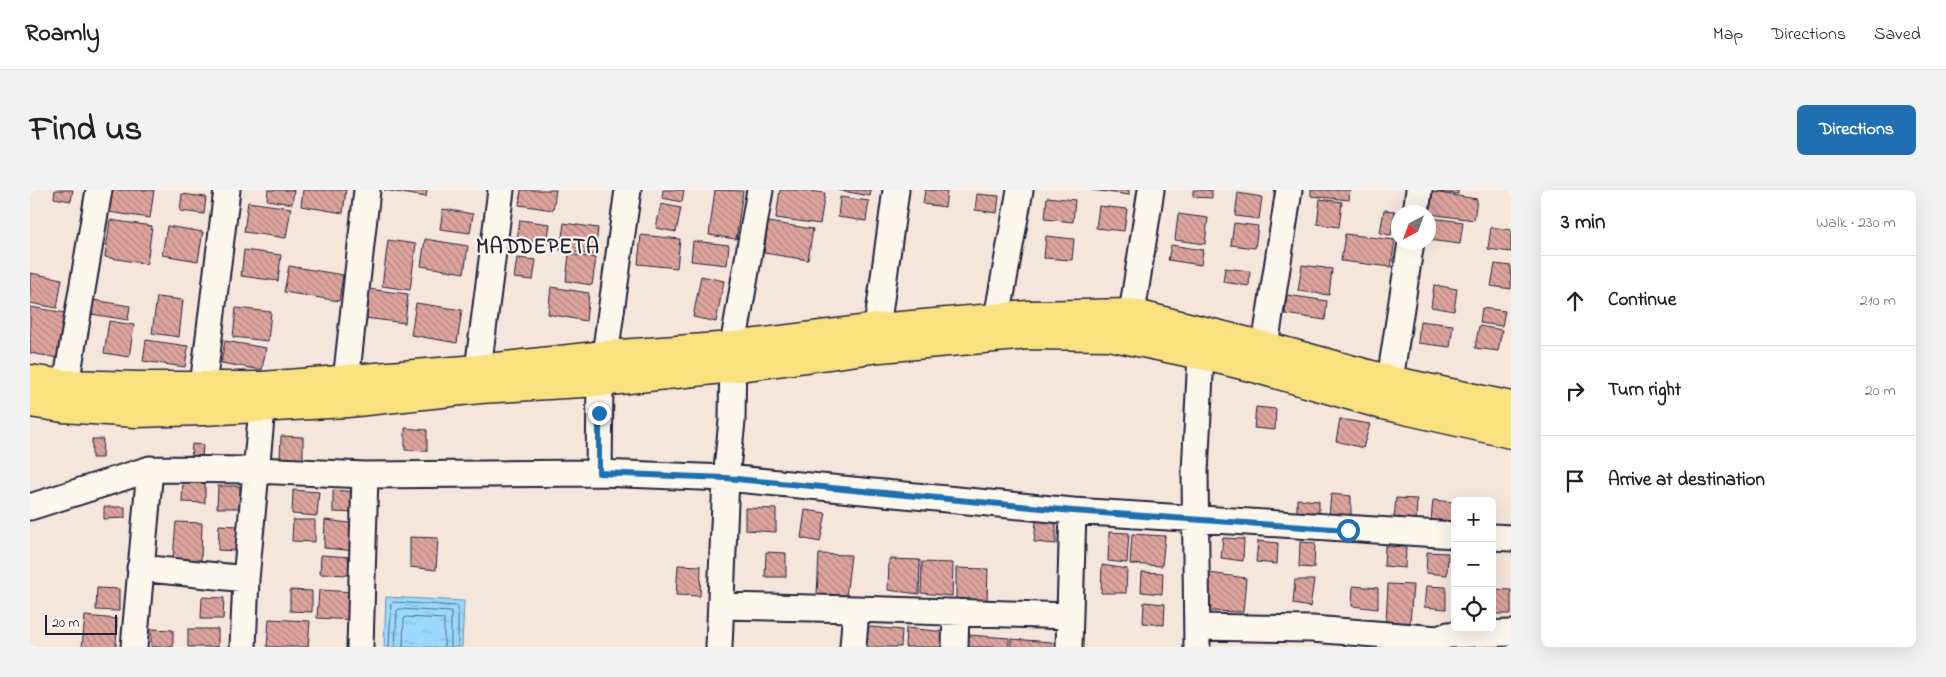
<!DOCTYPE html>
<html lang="en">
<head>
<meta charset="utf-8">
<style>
	:root { --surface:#fff; --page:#f2f2f2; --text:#222; --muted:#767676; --line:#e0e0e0; --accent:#1f6fb2 }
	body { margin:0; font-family:"Indie Flower",sans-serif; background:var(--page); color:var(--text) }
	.controls { position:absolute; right:15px; bottom:15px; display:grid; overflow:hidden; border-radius:8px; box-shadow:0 5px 20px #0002 }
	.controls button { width:45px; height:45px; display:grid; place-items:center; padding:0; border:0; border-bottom:1px solid var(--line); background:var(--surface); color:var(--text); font:25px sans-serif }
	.compass { position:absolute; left:1361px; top:15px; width:45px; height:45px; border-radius:50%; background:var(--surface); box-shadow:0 5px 20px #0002; rotate:221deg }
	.scale { position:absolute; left:15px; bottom:12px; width:72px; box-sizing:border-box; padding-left:5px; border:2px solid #22223b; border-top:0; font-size:14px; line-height:18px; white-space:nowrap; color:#22223b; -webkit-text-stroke:4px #fbf7ec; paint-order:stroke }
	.stop { position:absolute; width:15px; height:15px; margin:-11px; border:4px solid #1f6fb2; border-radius:50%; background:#fff }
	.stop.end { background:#1f6fb2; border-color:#fff; box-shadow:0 1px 5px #0008 }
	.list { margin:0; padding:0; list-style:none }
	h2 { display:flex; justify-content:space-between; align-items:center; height:65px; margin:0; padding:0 20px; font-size:21px }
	h2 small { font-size:16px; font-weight:400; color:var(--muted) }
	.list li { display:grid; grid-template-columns:32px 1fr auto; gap:15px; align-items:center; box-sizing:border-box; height:90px; padding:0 20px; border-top:1px solid var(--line) }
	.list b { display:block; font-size:19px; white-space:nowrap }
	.list em { font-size:16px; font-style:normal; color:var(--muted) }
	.icon { flex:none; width:28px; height:28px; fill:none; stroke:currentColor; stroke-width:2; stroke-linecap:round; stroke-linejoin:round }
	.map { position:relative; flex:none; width:1481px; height:457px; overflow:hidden; border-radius:8px }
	header { display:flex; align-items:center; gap:30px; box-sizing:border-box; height:70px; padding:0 25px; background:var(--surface); border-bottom:1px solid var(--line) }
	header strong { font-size:24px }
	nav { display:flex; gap:28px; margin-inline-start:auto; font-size:18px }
	.intro { display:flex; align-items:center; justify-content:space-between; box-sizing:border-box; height:120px; padding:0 30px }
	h1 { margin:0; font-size:35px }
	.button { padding:12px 22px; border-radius:8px; background:var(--accent); color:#fff; font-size:18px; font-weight:700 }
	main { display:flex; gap:30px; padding:0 30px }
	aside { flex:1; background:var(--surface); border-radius:8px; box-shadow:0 5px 20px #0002 }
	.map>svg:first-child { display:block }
	.water { fill:url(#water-ripples); stroke:#6a90ae }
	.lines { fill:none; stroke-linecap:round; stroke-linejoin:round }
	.shore { stroke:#526b88; stroke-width:1 }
	.building { fill:url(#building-back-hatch); stroke:#22223b }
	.street-casing { stroke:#22223b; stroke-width:29 }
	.primary-casing { stroke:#22223b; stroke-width:31 }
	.street { stroke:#fbf7ec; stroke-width:25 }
	.primary { stroke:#fae180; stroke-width:28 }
	.route { stroke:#1f6fb2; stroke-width:6 }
	.labels { text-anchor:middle; stroke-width:4.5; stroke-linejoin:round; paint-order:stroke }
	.district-label { font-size:21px; font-weight:bold; letter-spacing:1px; fill:#22223b; stroke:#fbf7ec }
</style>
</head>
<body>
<header>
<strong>Roamly</strong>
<nav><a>Map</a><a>Directions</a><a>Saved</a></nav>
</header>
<div class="intro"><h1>Find us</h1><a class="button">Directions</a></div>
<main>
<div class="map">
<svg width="1481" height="457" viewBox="0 0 1481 457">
	<defs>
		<pattern id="water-ripples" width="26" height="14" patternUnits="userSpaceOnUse" patternTransform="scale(1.25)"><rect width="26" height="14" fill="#9ad9fb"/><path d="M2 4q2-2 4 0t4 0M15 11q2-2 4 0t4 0" fill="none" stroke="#84bad8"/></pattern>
		<pattern id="building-back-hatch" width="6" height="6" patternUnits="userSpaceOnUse" patternTransform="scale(1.25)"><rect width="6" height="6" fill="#dea49e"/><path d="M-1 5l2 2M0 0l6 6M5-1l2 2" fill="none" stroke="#b48582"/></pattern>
	</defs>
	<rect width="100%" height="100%" fill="#f5e6dc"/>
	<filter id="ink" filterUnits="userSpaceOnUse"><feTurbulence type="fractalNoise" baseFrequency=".02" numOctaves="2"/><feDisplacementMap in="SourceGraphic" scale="10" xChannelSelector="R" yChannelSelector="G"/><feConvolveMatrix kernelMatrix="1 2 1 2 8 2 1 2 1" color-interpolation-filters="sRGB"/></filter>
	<g filter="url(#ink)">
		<path class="water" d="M 356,407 L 434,411 L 432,457 L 354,457 Z"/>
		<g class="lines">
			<path class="shore" d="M 359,457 L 361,414 L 363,412 L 428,416 L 428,457
				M 365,457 L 367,421 L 369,419 L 421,422 L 421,457
				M 373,457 L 374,429 L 376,427 L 414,429 L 414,457"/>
		</g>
		<path class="building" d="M 25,0 L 43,0 L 41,11 L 24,8 Z
			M 81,0 L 124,0 L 120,28 L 78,22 Z
			M 238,0 L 264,0 L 262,14 L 237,10 Z
			M 273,0 L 316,0 L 313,23 L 271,16 Z
			M 354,0 L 397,0 L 396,7 Z
			M 491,0 L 526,0 L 523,20 L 489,15 Z
			M 633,0 L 654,0 L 652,12 L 632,8 Z
			M 685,0 L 713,1 L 706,49 L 679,45 Z
			M 750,0 L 771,0 L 795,3 L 790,34 L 746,28 Z
			M 807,0 L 841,0 L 840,6 Z
			M 895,0 L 917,1 L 915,17 L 893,14 Z
			M 1062,0 L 1099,0 L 1099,5 Z
			M 1163,0 L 1182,0 L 1182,8 L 1163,7 Z
			M 1281,0 L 1320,0 L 1319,10 L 1281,6 Z
			M 1407,0 L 1428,0 L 1428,4 L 1407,2 Z
			M 1403,2 L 1447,9 L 1444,30 L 1400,24 Z
			M 1208,3 L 1232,7 L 1229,29 L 1205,26 Z
			M 152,4 L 176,7 L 174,24 L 150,21 Z
			M 947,4 L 969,6 L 967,23 L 945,20 Z
			M 810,7 L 839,11 L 836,31 L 808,27 Z
			M 1017,7 L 1045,10 L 1043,32 L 1015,29 Z
			M 1290,9 L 1312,12 L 1309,37 L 1287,34 Z
			M 218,12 L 261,18 L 256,48 L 214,42 Z
			M 631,14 L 651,18 L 646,42 L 626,38 Z
			M 1069,16 L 1097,19 L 1094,41 L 1066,38 Z
			M 413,19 L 443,24 L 440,43 L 410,39 Z
			M 1354,20 L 1365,21 L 1361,45 L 1350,43 Z
			M 1148,24 L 1178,28 L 1175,54 L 1145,50 Z
			M 1401,28 L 1433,32 L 1430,54 L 1398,50 Z
			M 80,30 L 122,36 L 117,74 L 75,67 Z
			M 490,30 L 520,34 L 517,54 L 487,49 Z
			M 738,32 L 783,39 L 778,70 L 734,63 Z
			M 534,33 L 568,38 L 565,65 L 530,60 Z
			M 1204,33 L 1228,36 L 1225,58 L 1201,55 Z
			M 137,36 L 173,42 L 168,71 L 132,65 Z
			M 1461,37 L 1481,40 L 1481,62 L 1458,59 Z
			M 1315,44 L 1365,50 L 1361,77 L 1311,71 Z
			M 611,45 L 650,49 L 647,78 L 608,74 Z
			M 1016,46 L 1044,49 L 1042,70 L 1014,68 Z
			M 395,49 L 438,56 L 434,83 L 391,76 Z
			M 358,50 L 386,54 L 380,100 L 352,96 Z
			M 663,51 L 699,55 L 697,75 L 661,71 Z
			M 1141,55 L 1173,60 L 1171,75 L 1138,70 Z
			M 214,60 L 251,65 L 248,91 L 211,86 Z
			M 539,64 L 566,68 L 562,95 L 536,91 Z
			M 487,68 L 506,70 L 503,90 L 484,88 Z
			M 1465,74 L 1481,76 L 1481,99 L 1461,96 Z
			M 1272,75 L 1302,79 L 1299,105 L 1268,101 Z
			M 259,76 L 313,85 L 309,111 L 254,102 Z
			M 1195,78 L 1220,81 L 1219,96 L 1193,92 Z
			M 0,83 L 32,89 L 27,118 L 0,113 Z
			M 671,86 L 694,91 L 686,132 L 663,127 Z
			M 1404,95 L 1427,99 L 1424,121 L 1401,117 Z
			M 521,97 L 559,103 L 556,131 L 518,124 Z
			M 338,99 L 378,104 L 375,133 L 335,128 Z
			M 1257,105 L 1297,111 L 1295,130 L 1255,124 Z
			M 127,107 L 153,110 L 149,147 L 122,143 Z
			M 63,110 L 100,116 L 98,130 L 61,124 Z
			M 386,113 L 432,120 L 427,153 L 381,145 Z
			M 0,117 L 36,123 L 28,168 L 0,163 Z
			M 206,118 L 241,122 L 238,151 L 203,147 Z
			M 1452,118 L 1475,121 L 1472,136 L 1450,133 Z
			M 79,131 L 104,135 L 99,167 L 74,163 Z
			M 1390,131 L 1423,135 L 1420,157 L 1388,153 Z
			M 1449,136 L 1472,140 L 1468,161 L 1445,158 Z
			M 116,150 L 158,156 L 155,177 L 113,171 Z
			M 195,151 L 236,158 L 232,180 L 191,173 Z
			M 1226,217 L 1246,219 L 1245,240 L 1224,238 Z
			M 1310,229 L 1340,234 L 1333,258 L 1306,251 Z
			M 375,238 L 397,240 L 397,261 L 375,260 Z
			M 251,246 L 273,247 L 273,269 L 250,268 Z
			M 62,249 L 73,249 L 72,268 L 62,268 Z
			M 162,254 L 173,255 L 172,268 L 161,268 Z
			M 153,290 L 175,291 L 175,313 L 152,312 Z
			M 188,296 L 210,296 L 210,318 L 187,318 Z
			M 263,300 L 289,302 L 287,326 L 262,324 Z
			M 303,300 L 328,302 L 327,323 L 303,322 Z
			M 1301,304 L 1321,306 L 1321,327 L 1299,325 Z
			M 1366,308 L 1387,309 L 1386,331 L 1364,329 Z
			M 1267,309 L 1289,311 L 1289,325 L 1267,322 Z
			M 1403,310 L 1423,312 L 1423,334 L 1401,331 Z
			M 74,317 L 95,317 L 95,328 L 74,329 Z
			M 715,318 L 746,319 L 746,342 L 715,340 Z
			M 775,320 L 796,323 L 790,352 L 771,348 Z
			M 263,330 L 285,330 L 285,352 L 262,351 Z
			M 295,330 L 328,334 L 327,361 L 294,358 Z
			M 1006,331 L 1026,333 L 1026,354 L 1004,352 Z
			M 146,332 L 172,333 L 171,371 L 143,368 Z
			M 189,335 L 208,336 L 207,361 L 188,360 Z
			M 1079,342 L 1099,343 L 1097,373 L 1078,371 Z
			M 1102,344 L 1135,346 L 1132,376 L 1100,374 Z
			M 380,347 L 408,348 L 406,380 L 380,377 Z
			M 1193,348 L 1214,349 L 1213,371 L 1191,368 Z
			M 1228,351 L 1248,353 L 1247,374 L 1226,372 Z
			M 1270,352 L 1285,353 L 1284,378 L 1269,377 Z
			M 1355,356 L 1376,357 L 1375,378 L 1354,376 Z
			M 736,362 L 756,363 L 756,387 L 735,387 Z
			M 1397,362 L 1418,363 L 1417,385 L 1396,383 Z
			M 789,364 L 821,365 L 816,407 L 787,405 Z
			M 291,365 L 321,367 L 322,385 L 290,384 Z
			M 859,369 L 890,370 L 889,404 L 858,400 Z
			M 892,372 L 923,373 L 922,406 L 891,403 Z
			M 648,375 L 671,376 L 670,406 L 646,405 Z
			M 1072,375 L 1097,379 L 1096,403 L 1071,403 Z
			M 926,378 L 958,379 L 957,412 L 926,409 Z
			M 1112,382 L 1133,383 L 1132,404 L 1111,402 Z
			M 1179,383 L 1216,388 L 1213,422 L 1178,421 Z
			M 1265,390 L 1284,390 L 1280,417 L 1263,414 Z
			M 1358,394 L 1383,395 L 1380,433 L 1356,432 Z
			M 1323,396 L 1348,398 L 1348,419 L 1322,416 Z
			M 1396,396 L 1416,397 L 1416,419 L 1394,417 Z
			M 67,398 L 89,399 L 89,421 L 66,420 Z
			M 1463,399 L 1481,400 L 1481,424 L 1462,424 Z
			M 260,400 L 282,401 L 282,422 L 260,421 Z
			M 289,400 L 325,402 L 323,430 L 287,428 Z
			M 172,407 L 194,408 L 193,429 L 171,429 Z
			M 1114,412 L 1135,414 L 1134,435 L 1113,433 Z
			M 55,426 L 87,429 L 86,457 L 52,457 Z
			M 239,429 L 280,431 L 278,457 L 237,457 Z
			M 831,436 L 872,440 L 871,457 L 830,457 Z
			M 876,438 L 917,442 L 916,457 L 875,457 Z
			M 121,439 L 143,440 L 143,457 L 121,457 Z
			M 158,439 L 188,439 L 188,457 L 158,457 Z
			M 938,445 L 979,448 L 979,457 L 938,457 Z
			M 981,449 L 1022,452 L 1022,457 L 981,457 Z"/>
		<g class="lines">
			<defs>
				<path id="street" d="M 1386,22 L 1389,0
					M 1102,123 L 1121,0
					M 967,128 L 990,0
					M 847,138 L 866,0
					M 1235,156 L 1259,0
					M 575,165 L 598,0
					M 448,179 L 471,0
					M 1360,190 L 1381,52
					M 316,191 L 337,0
					M 36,194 L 69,0
					M 173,196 L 197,0
					M 569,283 L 570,192
					M 0,317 L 120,279 L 226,280 L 335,285 L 569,283 L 696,288 L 1043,321 L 1039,457
					M 1043,321 L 1425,345
					M 1462,347 L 1481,348
					M 110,378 L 216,389
					M 691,416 L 826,419 L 823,457
					M 826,419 L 1039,426
					M 1168,437 L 1282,439 L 1408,449
					M 104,457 L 120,279
					M 213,457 L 216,389 L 232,218
					M 330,457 L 335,285
					M 689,457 L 696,288 L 702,231 L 703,156 L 730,0
					M 925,457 L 926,422
					M 1167,457 L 1165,282 L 1171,165
					M 1401,457 L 1408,449 L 1418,445 L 1481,443"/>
				<path id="primary" d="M 0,189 L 36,194 L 109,196 L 232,196 L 448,179 L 575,165 L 703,156 L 847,138 L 998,125 L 1102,123 L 1235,156 L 1360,190 L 1481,216
					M 0,213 L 33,218 L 106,223 L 173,221 L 317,213 L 450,199 L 570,192 L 702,178 L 850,158 L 999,145 L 1079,146 L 1171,165 L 1228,179 L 1353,215 L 1481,244"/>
			</defs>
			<use href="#street" class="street-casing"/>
			<use href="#primary" class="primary-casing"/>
			<use href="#street" class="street"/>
			<use href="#primary" class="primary"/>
		</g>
	</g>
	<g class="lines" filter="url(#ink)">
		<path class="route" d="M 569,223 L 569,283 L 696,288 L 1043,321 L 1318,340"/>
	</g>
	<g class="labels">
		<g class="district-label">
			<text x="508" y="63">MADDEPETA</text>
		</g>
	</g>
</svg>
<div class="controls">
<button>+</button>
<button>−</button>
<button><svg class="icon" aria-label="locate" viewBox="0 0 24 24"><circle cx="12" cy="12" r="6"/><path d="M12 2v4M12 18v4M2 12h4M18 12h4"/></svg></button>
</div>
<svg class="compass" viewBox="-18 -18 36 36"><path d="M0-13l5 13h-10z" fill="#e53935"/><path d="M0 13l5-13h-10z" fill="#767676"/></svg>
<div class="scale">20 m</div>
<div class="stop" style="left:1318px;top:340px"></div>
<div class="stop end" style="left:569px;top:223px"></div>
</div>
<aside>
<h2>3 min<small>Walk · 230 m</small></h2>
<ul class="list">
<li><svg class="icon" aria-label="ahead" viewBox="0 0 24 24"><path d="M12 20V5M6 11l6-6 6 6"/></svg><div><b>Continue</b></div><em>210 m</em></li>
<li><svg class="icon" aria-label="right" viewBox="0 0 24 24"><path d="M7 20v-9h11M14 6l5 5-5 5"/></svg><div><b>Turn right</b></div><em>20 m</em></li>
<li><svg class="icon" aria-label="arrive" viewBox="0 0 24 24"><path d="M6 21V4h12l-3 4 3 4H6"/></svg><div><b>Arrive at destination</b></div></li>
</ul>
</aside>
</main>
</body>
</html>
